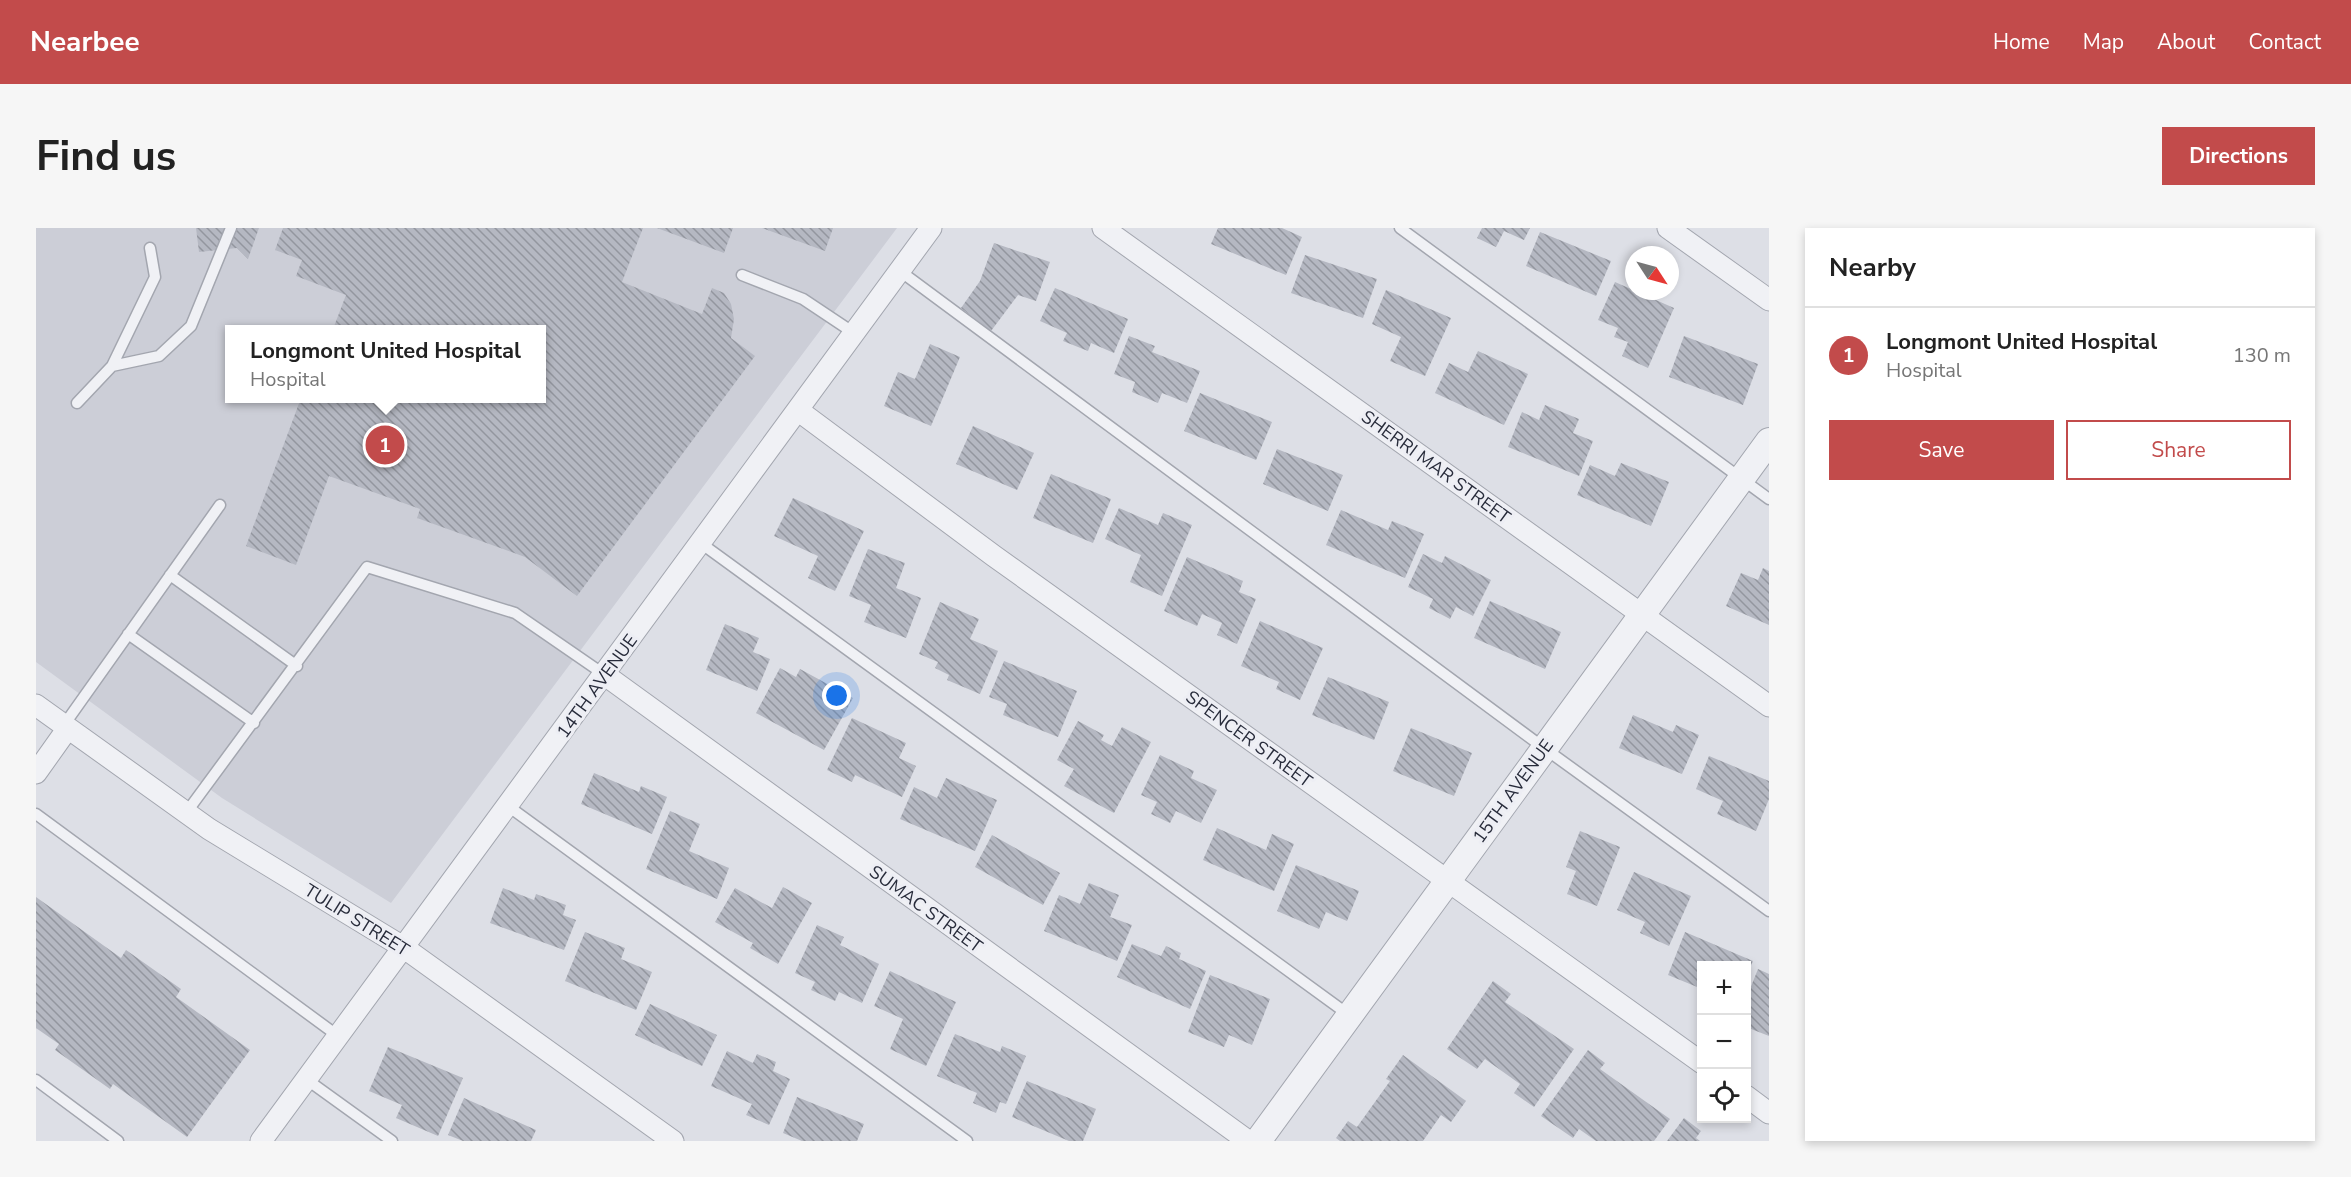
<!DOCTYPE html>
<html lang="en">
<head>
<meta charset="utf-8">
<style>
	:root { --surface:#fff; --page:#f6f6f6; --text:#222; --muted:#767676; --line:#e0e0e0; --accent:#c24b4b }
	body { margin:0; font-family:"Nunito Sans",sans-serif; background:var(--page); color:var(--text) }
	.controls { position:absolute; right:18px; bottom:18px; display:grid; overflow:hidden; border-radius:0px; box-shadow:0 3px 9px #0003 }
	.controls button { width:54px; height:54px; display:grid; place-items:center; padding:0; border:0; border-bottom:2px solid var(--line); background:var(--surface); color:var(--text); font:30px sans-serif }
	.compass { position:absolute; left:1589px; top:18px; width:54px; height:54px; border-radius:50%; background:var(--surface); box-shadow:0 3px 9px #0003; rotate:126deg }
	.you { position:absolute; left:801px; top:468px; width:21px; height:21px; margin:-15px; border:4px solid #fff; border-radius:50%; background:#1a73e8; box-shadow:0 0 0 9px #1a73e833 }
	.badge { display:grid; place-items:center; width:39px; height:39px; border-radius:50%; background:var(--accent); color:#fff; font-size:20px; font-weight:700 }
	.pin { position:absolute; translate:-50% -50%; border:3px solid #fff; box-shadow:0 2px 6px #0006 }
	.popup { position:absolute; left:189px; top:97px; width:321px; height:78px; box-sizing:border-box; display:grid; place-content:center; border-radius:0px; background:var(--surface); filter:drop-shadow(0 2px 4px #0005); font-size:20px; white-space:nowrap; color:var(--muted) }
	.popup b { font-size:22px; color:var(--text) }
	.popup::after { content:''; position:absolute; left:50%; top:100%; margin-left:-12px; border:12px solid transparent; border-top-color:var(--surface) }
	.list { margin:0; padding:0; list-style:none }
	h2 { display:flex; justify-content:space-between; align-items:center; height:78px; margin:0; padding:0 24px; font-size:26px }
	h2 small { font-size:20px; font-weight:400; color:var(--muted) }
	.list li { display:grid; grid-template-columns:39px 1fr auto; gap:18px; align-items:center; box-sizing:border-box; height:96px; padding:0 24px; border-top:2px solid var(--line) }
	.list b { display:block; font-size:22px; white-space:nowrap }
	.list p { margin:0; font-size:20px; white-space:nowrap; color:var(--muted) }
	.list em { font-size:20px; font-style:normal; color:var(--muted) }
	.actions { display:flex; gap:12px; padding:18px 24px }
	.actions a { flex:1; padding:14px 0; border:2px solid var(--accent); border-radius:0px; text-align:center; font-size:21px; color:var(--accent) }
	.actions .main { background:var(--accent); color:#fff }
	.icon { flex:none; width:33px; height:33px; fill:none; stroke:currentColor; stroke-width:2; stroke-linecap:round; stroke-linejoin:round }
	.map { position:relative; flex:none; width:1733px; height:913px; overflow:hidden; border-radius:0px }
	header { display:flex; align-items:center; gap:36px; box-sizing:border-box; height:84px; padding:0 30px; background:var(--accent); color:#fff }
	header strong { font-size:28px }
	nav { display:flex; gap:33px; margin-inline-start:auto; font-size:21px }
	.intro { display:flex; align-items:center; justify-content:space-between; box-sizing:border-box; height:144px; padding:0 36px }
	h1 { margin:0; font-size:42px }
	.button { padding:15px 27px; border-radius:0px; background:var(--accent); color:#fff; font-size:21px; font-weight:700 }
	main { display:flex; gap:36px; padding:0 36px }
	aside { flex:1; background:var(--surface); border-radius:0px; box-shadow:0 3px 9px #0003 }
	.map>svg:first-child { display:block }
	.built { fill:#ccced7; fill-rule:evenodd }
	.building { fill:url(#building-back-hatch) }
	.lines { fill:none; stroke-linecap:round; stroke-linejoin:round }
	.service-casing { stroke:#a3a6af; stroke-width:13 }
	.minor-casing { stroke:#a3a6af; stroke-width:23 }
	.tertiary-casing { stroke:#a3a6af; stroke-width:28 }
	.service { stroke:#f0f1f5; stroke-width:10 }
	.minor { stroke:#f0f1f5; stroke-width:21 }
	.tertiary { stroke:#f0f1f5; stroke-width:26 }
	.labels { text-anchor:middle; stroke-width:6; stroke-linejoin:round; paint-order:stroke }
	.street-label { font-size:18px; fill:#282c3b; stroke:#edeef4 }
</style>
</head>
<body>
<header>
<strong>Nearbee</strong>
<nav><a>Home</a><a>Map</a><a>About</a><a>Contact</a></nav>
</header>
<div class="intro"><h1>Find us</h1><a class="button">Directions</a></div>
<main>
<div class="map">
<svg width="1733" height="913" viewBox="0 0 1733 913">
	<defs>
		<pattern id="building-back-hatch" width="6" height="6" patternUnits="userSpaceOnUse" patternTransform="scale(1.5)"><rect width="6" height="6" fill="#b5b8c2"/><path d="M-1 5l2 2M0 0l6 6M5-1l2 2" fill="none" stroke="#93969f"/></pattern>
	</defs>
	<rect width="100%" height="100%" fill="#dddfe6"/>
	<path class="built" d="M 0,0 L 861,0 L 355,675 L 186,570 L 0,434 ZM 193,101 L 505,101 L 505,170 L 193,170 Z"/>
	<path class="building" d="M 160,0 L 223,0 L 212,31 L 201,20 L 163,24 Z
		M 247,0 L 607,0 L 586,54 L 666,86 L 676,60 L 688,65 L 695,76 L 698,91 L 695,110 L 719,128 L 541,368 L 489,329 L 381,290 L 384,281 L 293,248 L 260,337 L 210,318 L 265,170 L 505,170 L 505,101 L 297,101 L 310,67 L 260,48 L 266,32 L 239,22 Z
		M 621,0 L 697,0 L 688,25 Z
		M 726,0 L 797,0 L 789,23 Z
		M 1182,0 L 1246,0 L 1266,9 L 1250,47 L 1175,16 Z
		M 1446,0 L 1494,0 L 1488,12 L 1468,3 L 1460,19 L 1441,10 Z
		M 1504,4 L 1575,33 L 1560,68 L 1490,38 Z
		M 958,15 L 1014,34 L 1000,73 L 982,67 L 955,103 L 925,80 L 944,53 Z
		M 1269,27 L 1341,51 L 1327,90 L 1255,65 Z
		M 1579,54 L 1638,80 L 1612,140 L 1586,128 L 1592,114 L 1578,109 L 1582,100 L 1562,92 Z
		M 1019,60 L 1092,91 L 1078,125 L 1055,115 L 1052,123 L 1027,113 L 1031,105 L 1004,93 Z
		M 1350,62 L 1415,90 L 1389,148 L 1354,133 L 1365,109 L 1336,96 Z
		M 1093,108 L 1119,118 L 1116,124 L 1164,143 L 1151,175 L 1126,165 L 1122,175 L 1096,164 L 1099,154 L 1078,146 Z
		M 1648,108 L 1722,136 L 1707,177 L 1633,149 Z
		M 894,116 L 924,129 L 895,198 L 848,178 L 862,144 L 879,151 Z
		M 1442,123 L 1492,146 L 1468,197 L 1399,165 L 1413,135 L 1432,144 Z
		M 1164,165 L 1236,194 L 1220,232 L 1148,203 Z
		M 1509,177 L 1543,191 L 1537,205 L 1557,213 L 1543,248 L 1472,219 L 1486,184 L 1503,192 Z
		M 937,198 L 998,225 L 981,262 L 920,236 Z
		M 1241,221 L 1307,247 L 1292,283 L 1227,256 Z
		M 1585,235 L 1633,254 L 1615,298 L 1541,267 L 1554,237 L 1579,248 Z
		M 1015,246 L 1075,271 L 1057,315 L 997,290 Z
		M 757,270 L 828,303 L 799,363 L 772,350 L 782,328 L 738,308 Z
		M 1083,280 L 1122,297 L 1127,285 L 1156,297 L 1126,368 L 1094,354 L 1105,327 L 1069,311 Z
		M 1305,282 L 1352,302 L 1356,293 L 1388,306 L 1369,350 L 1290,317 Z
		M 832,321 L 869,335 L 860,360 L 885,370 L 870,410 L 828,394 L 835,377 L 813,368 Z
		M 1387,326 L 1406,335 L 1409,328 L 1455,352 L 1437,388 L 1420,379 L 1414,391 L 1393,380 L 1397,371 L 1372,359 Z
		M 1151,329 L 1207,353 L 1203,364 L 1220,371 L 1201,416 L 1181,407 L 1186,395 L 1166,386 L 1161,398 L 1128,383 Z
		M 1727,340 L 1733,343 L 1733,397 L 1690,378 L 1705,345 L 1722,352 Z
		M 1454,373 L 1525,404 L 1509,441 L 1438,410 Z
		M 904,374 L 943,391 L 934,411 L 962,423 L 944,466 L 911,452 L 913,447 L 899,440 L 902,434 L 883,426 Z
		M 1224,393 L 1287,420 L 1264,472 L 1240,461 L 1243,454 L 1205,438 Z
		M 689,396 L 723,410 L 717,424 L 734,431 L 721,463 L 670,442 Z
		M 968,433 L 1041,463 L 1022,509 L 967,487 L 971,476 L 953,469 Z
		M 744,440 L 760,449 L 764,441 L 817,470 L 788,522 L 720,485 Z
		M 1292,449 L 1353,474 L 1338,512 L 1276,487 Z
		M 1597,487 L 1637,504 L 1640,497 L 1663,507 L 1646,546 L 1583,520 Z
		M 816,490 L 870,515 L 863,530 L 880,538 L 866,569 L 819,547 L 816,554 L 791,542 Z
		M 1042,493 L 1068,507 L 1065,512 L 1076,518 L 1086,499 L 1115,514 L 1078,585 L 1028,558 L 1038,541 L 1021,532 Z
		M 1375,500 L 1436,525 L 1418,568 L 1357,543 Z
		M 1124,527 L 1158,543 L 1155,550 L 1181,562 L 1165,595 L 1140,583 L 1134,595 L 1115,586 L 1121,574 L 1105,567 Z
		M 1673,528 L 1733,553 L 1733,571 L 1720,603 L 1681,586 L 1687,573 L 1660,561 Z
		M 558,545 L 603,564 L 605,558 L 631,569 L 616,606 L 545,576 Z
		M 910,550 L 961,572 L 939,623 L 864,591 L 878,559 L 901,570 Z
		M 634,583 L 664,596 L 653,623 L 693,640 L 681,671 L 610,641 Z
		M 1181,600 L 1230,622 L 1236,606 L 1258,616 L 1238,663 L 1167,632 Z
		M 1544,603 L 1584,619 L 1561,678 L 1531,666 L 1540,643 L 1530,639 Z
		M 956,607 L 1024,645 L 1007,677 L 939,639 Z
		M 1260,637 L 1323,663 L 1311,693 L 1290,684 L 1283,701 L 1241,683 Z
		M 1598,644 L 1655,668 L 1633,718 L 1604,705 L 1609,694 L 1581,682 Z
		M 1053,655 L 1083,667 L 1074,689 L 1096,697 L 1081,733 L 1008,703 L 1023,667 L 1044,676 Z
		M 747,659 L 776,675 L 742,736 L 714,720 L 717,715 L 679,694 L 699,660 L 736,680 Z
		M 467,660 L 498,672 L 500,666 L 530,677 L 527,687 L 540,692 L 528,722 L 454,695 Z
		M 0,669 L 85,730 L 90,722 L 145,761 L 140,769 L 214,822 L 151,909 L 77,856 L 74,861 L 19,822 L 23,816 L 0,800 Z
		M 781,697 L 808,709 L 804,717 L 843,736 L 826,775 L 803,764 L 799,773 L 775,762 L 779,754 L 759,745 Z
		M 549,704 L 589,720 L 585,731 L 616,744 L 600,782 L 529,753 Z
		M 1649,704 L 1717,733 L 1710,749 L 1710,738 L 1666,738 L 1666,761 L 1632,747 Z
		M 1096,716 L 1125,728 L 1130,718 L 1145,725 L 1143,731 L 1170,743 L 1154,781 L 1081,749 Z
		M 1722,741 L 1733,746 L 1733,808 L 1710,799 L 1710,771 Z
		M 854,743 L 920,774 L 890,838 L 854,821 L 867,791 L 838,778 Z
		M 1174,747 L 1234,771 L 1216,817 L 1193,807 L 1188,819 L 1152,804 Z
		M 1457,753 L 1475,766 L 1469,774 L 1538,821 L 1498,879 L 1478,865 L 1484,856 L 1449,831 L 1441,841 L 1411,821 Z
		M 614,776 L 681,807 L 666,838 L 599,807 Z
		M 919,806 L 964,824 L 966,818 L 990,828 L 970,876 L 964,874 L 960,885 L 937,875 L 941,865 L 901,848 Z
		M 352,819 L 427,850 L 402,908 L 360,890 L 366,877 L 333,863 Z
		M 1552,822 L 1569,835 L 1564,841 L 1634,891 L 1618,913 L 1560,913 L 1543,901 L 1537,910 L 1505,888 Z
		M 691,823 L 717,835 L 721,826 L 740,834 L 737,843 L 754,851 L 733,897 L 710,887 L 716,876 L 675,858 Z
		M 1367,827 L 1430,873 L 1415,894 L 1405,887 L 1387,913 L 1304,913 L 1300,910 L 1312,893 L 1321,899 L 1354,853 L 1350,851 Z
		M 991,853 L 1060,881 L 1047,913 L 1033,913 L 976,889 Z
		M 761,869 L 828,896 L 821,913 L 766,913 L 747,905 Z
		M 428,870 L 500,902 L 495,913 L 427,913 L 412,907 Z
		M 1648,890 L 1665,903 L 1660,910 L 1664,913 L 1631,913 Z"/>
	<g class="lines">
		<defs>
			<path id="service" d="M 1364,0 L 1733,271
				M 864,43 L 1508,520 L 1733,683
				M 706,47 L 767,71 L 818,105
				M 76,138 L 123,128 L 155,98 L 195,0
				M 41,175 L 76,138 L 119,49 L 114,20
				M 666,316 L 1313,787
				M 134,347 L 261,438
				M 92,406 L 218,495
				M 28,497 L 184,277
				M 472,578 L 931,913
				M 150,585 L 331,339 L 479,385 L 569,447
				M 0,586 L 302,808
				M 270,851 L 356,913
				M 0,852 L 82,913"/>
			<path id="minor" d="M 1067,0 L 1733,478
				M 1632,0 L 1733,72
				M 763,183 L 958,328 L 1666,835
				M 569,447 L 1212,913
				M 0,477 L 173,601 L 367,719 L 637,913
				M 0,545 L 32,500
				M 1710,868 L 1733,885
				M 225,913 L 895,0"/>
			<path id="tertiary" d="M 1222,913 L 1733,213"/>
		</defs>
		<use href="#service" class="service-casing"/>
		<use href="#minor" class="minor-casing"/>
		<use href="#tertiary" class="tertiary-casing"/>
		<use href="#service" class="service"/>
		<use href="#minor" class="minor"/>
		<use href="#tertiary" class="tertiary"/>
	</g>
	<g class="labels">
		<g class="street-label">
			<text transform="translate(1400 239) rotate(36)" y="6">SHERRI MAR STREET</text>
			<text transform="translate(561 458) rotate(-54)" y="6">14TH AVENUE</text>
			<text transform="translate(1213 511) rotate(36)" y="6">SPENCER STREET</text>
			<text transform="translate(1477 563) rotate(-54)" y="6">15TH AVENUE</text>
			<text transform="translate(890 681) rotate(36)" y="6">SUMAC STREET</text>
			<text transform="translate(321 692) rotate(32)" y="6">TULIP STREET</text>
		</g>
	</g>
</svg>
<div class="controls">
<button>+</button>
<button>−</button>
<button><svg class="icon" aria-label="locate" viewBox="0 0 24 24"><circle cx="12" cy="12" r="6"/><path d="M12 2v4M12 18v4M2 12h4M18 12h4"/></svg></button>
</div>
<svg class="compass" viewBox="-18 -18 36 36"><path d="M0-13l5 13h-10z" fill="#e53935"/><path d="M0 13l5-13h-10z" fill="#767676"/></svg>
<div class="you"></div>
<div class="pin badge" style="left:349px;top:217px">1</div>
<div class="popup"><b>Longmont United Hospital</b>Hospital</div>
</div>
<aside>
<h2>Nearby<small></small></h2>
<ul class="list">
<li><span class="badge">1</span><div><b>Longmont United Hospital</b><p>Hospital</p></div><em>130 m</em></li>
</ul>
<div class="actions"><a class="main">Save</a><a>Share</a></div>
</aside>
</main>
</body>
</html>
